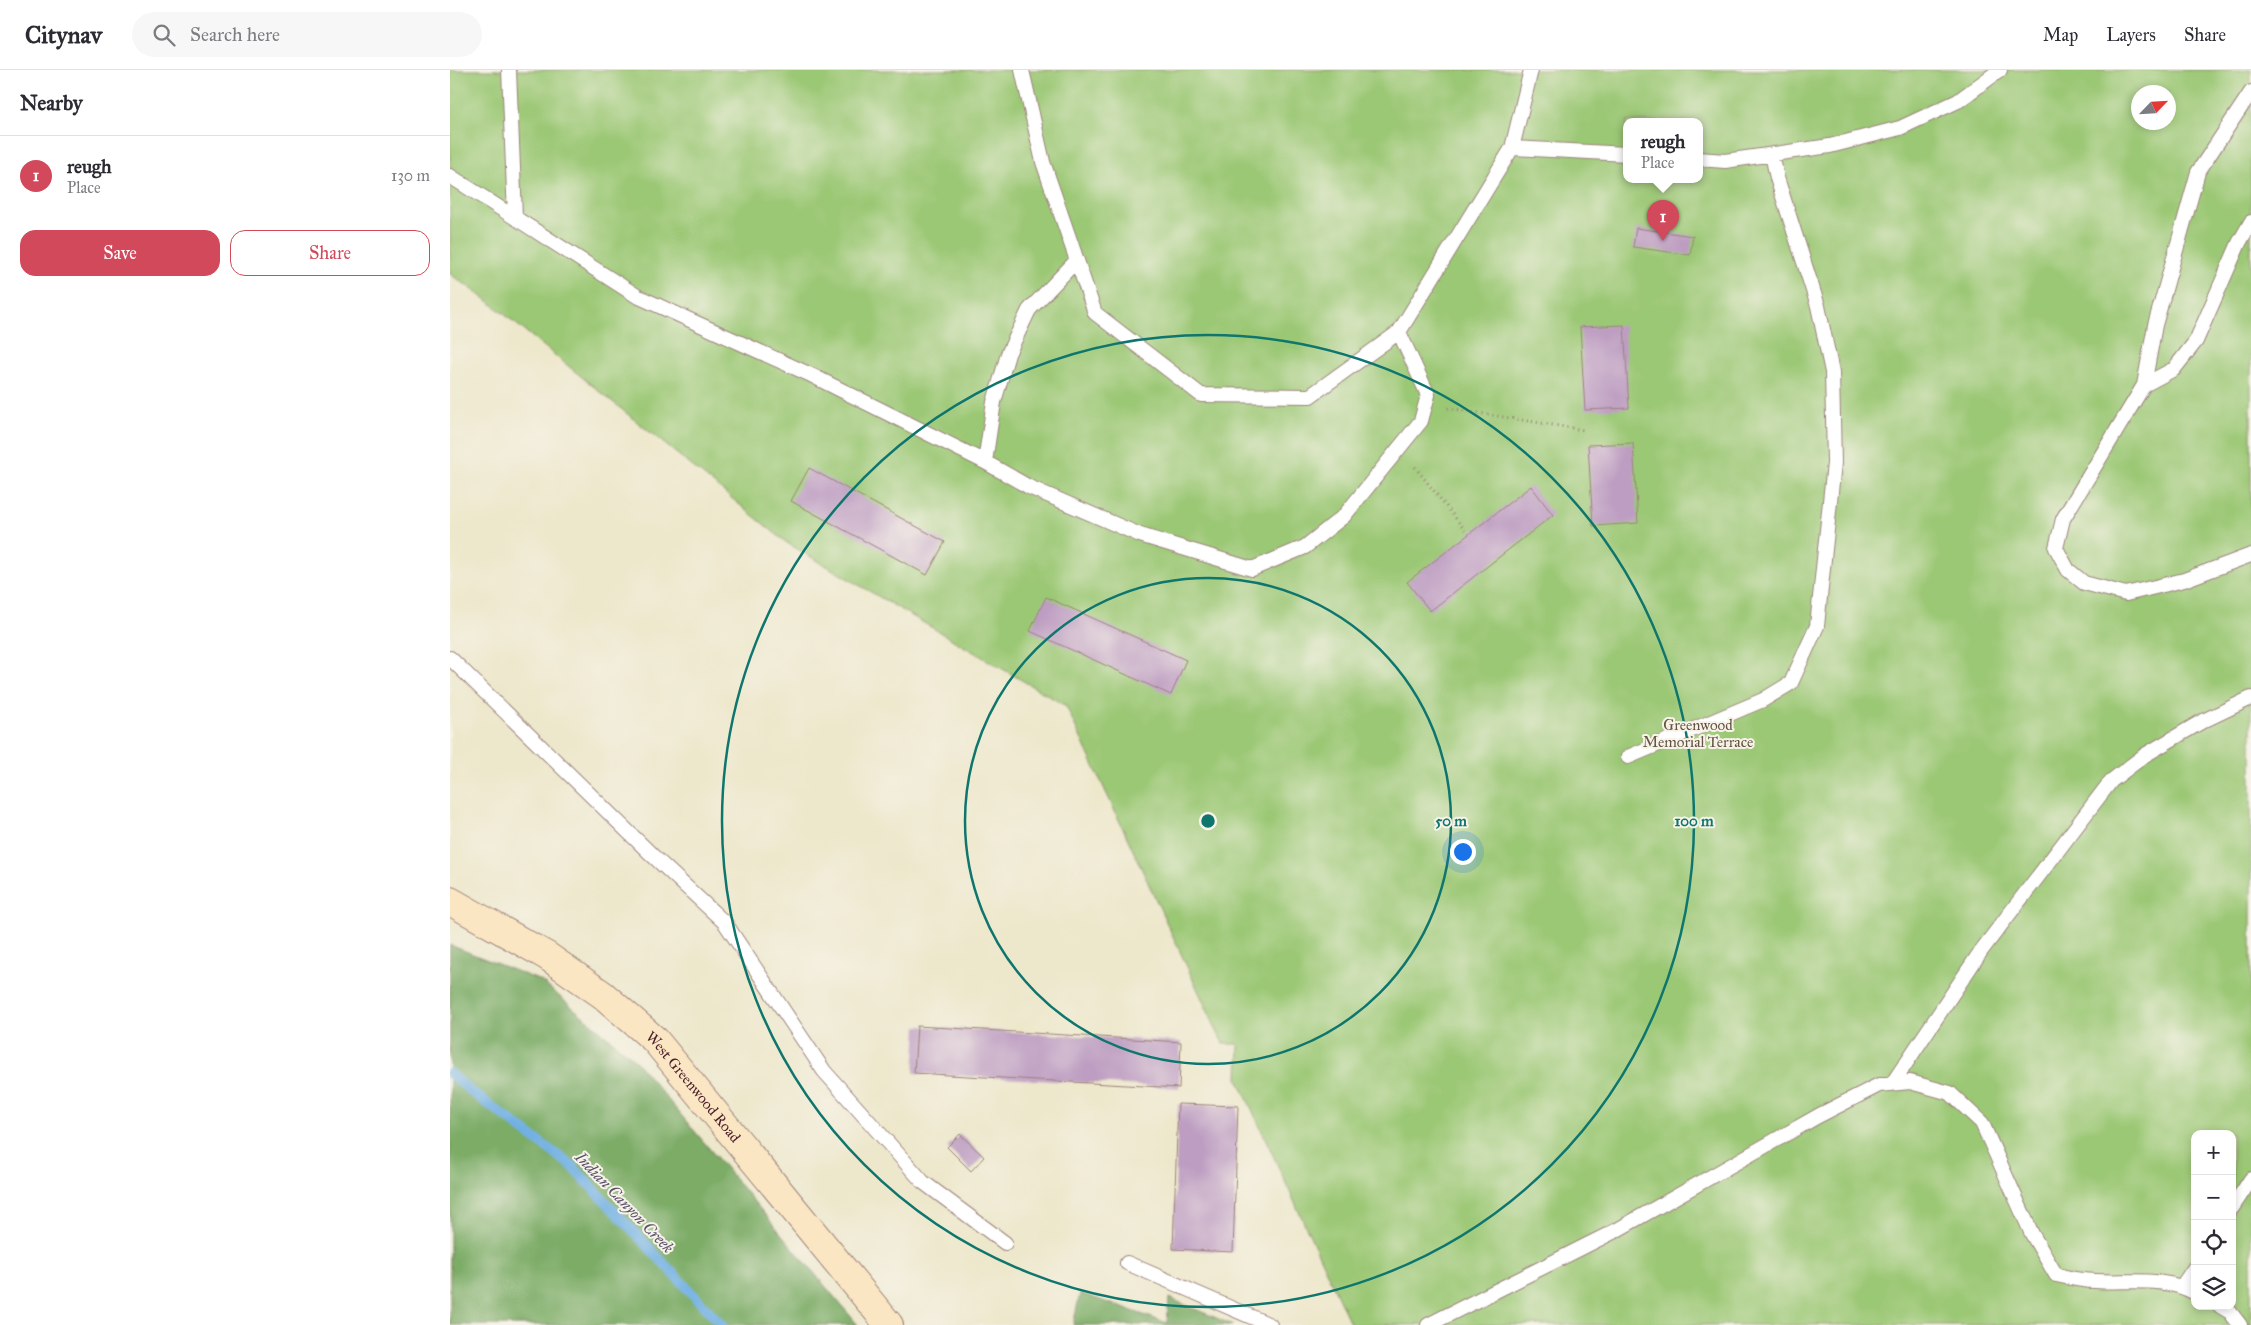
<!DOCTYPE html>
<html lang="en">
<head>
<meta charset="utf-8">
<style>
	:root { --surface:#fff; --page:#f7f7f7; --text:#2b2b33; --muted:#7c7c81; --line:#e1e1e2; --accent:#d1495b }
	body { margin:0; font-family:"IM FELL Great Primer",serif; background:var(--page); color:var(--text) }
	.controls { position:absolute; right:15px; bottom:15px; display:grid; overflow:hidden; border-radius:10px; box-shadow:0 2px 8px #0003 }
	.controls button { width:45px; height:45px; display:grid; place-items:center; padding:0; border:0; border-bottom:1px solid var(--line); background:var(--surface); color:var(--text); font:25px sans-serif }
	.compass { position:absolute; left:1681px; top:15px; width:45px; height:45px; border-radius:50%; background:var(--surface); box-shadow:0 2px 8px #0003; rotate:65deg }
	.you { position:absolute; left:1012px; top:781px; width:18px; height:18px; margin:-12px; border:4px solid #fff; border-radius:50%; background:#1a73e8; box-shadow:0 0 0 8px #1a73e833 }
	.badge { display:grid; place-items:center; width:32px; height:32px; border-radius:50%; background:var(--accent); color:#fff; font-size:16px; font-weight:700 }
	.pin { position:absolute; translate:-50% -41px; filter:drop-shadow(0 1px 2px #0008) }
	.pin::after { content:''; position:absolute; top:26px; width:18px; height:15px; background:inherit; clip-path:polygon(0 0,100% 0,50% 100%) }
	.popup { position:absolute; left:1173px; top:48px; width:80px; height:65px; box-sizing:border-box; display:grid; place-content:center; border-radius:10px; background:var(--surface); filter:drop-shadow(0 1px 4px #0005); font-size:16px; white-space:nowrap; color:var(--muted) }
	.popup b { font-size:19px; color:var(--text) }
	.popup::after { content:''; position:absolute; left:50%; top:100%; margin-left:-10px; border:10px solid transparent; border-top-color:var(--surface) }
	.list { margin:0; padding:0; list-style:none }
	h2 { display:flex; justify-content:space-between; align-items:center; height:65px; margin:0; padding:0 20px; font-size:21px }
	h2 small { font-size:16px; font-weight:400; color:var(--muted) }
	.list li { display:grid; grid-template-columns:32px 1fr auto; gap:15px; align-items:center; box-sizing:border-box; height:80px; padding:0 20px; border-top:1px solid var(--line) }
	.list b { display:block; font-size:19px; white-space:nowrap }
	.list p { margin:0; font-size:16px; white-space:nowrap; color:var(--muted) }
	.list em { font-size:16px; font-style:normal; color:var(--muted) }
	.actions { display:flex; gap:10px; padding:15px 20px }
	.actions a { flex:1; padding:11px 0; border:1px solid var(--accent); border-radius:15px; text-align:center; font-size:18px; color:var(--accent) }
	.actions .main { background:var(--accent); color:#fff }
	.icon { flex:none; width:28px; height:28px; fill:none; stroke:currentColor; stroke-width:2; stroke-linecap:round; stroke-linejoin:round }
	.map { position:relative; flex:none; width:1801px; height:1255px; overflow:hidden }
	header { display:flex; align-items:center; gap:30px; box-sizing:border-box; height:70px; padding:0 25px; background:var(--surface); border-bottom:1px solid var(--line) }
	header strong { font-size:24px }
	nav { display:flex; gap:28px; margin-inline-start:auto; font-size:18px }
	.search { width:350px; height:45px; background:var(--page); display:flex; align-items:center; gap:12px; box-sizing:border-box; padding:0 18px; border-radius:28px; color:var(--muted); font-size:19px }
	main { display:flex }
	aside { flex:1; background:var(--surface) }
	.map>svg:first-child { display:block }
	.green { fill:#9bc875; stroke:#727450; fill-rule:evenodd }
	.forest { fill:#7cac66; stroke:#636648 }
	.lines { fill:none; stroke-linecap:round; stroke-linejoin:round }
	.stream { stroke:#71b0e4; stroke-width:10 }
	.building { fill:#bd9dc2 }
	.lane-casing { stroke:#9c837b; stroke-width:16 }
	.secondary-casing { stroke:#9c837b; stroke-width:30 }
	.path { stroke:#9c837b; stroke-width:3; stroke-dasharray:1 4; stroke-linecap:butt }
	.lane { stroke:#fff; stroke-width:14 }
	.secondary { stroke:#fbe6c3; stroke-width:28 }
	.ring { fill:none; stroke:#0f766e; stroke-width:2.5 }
	.labels { text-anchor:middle; stroke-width:4; stroke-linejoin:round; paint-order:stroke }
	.park-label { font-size:15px; fill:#625241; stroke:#f7f3e8 }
	.street-label { font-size:15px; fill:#4a1f2b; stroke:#f7f3e8 }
	.water-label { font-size:16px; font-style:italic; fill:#58526c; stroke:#f7f3e8 }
	.centre { fill:#0f766e; stroke:#f7f3e8; stroke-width:2.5 }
	.ring-label { font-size:15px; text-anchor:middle; font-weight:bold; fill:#0f766e; stroke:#f7f3e8; stroke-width:4; stroke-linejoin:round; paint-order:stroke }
</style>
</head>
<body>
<header>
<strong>Citynav</strong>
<div class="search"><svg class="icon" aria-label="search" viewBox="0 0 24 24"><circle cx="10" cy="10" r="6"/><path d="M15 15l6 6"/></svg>Search here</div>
<nav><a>Map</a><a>Layers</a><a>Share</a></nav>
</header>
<main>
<aside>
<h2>Nearby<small></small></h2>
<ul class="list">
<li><span class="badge">1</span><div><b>reugh</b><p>Place</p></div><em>130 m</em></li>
</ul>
<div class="actions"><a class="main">Save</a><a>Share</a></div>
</aside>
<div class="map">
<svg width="1801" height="1255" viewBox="0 0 1801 1255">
	<rect width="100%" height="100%" fill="#f7f3e8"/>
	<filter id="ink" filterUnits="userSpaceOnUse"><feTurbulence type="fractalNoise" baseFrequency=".02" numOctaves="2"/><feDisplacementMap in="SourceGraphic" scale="10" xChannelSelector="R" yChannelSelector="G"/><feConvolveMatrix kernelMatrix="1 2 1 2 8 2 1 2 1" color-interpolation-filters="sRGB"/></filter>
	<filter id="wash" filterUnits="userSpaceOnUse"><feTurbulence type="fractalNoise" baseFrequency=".0096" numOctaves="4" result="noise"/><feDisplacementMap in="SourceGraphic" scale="20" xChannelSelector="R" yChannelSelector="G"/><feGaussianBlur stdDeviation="1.12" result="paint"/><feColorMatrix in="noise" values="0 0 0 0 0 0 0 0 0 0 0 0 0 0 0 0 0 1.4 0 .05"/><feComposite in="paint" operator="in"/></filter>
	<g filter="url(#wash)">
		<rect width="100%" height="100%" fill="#ede7cb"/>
		<path class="green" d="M 0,0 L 1801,0 L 1801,1255 L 901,1255 L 788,1009 L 789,974 L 773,974 L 616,636 L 337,473 L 33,227 L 0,204 ZM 1688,22 L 1718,22 L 1718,52 L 1688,52 ZM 1177,52 L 1249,52 L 1249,110 L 1177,110 ZM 1745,1064 L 1782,1064 L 1782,1236 L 1745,1236 Z"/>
		<path class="forest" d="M 0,875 L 91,911 L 183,988 L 408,1255 L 0,1255 Z
			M 630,1223 L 717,1253 L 719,1228 L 783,1255 L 623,1255 Z"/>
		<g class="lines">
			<path class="stream" d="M 0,1003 L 19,1020 L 122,1096 L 272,1255"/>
		</g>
		<g id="blocks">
			<path class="building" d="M 1186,158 L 1243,166 L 1240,185 L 1183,177 Z
				M 1174,255 L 1179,338 L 1135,340 L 1130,257 Z
				M 1183,373 L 1188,453 L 1143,456 L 1138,375 Z
				M 359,398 L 495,472 L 477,505 L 341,431 Z
				M 1081,416 L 1103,445 L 980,541 L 957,512 Z
				M 596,527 L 736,590 L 721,625 L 580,561 Z
				M 467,956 L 731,972 L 729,1018 L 464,1003 Z
				M 728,1034 L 788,1036 L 783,1182 L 723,1179 Z
				M 510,1064 L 534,1087 L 521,1101 L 497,1077 Z"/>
		</g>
	</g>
	<g filter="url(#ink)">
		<use href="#blocks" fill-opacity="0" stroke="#9c837b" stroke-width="1"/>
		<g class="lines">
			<defs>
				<path id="lane" d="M 59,0 L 65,147
					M 572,0 L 593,92 L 645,243 L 751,325 L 860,326 L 949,262 L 1062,78 L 1081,0
					M 1062,78 L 1177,84
					M 1249,89 L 1275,91 L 1380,76 L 1450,58 L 1508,31 L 1550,0
					M 0,106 L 187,226 L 361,305 L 535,392 L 579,417 L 690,465 L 802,499 L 855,477 L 894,446 L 971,351 L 978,325 L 949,262
					M 1801,152 L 1789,173 L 1746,271 L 1724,299 L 1694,315 L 1613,449 L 1606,478 L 1618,500 L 1634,513 L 1676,524 L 1734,510 L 1801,485
					M 1694,315 L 1705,255 L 1748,102 L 1801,22
					M 535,392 L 544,332 L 558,284 L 579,240 L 627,190
					M 0,588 L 202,785 L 275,853 L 374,1001 L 473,1112 L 555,1173
					M 1178,687 L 1313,630 L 1341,613 L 1367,556 L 1384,393 L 1382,302 L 1368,236 L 1327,108 L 1322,84
					M 1442,1014 L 1531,881 L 1661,711 L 1695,685 L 1751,652 L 1801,628
					M 1782,1138 L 1801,1109
					M 677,1193 L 820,1255
					M 1732,1216 L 1745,1197
					M 1770,1236 L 1780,1242 L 1790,1255
					M 978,1255 L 1167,1160 L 1368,1046 L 1429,1015 L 1460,1012 L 1500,1023 L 1532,1053 L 1582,1164 L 1606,1205 C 1615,1207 1624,1209 1633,1210 C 1669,1215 1711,1204 1745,1223"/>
				<g id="secondary">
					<path id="s1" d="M 0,831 L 97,886 L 153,925 L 205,970 L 439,1255"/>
				</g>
			</defs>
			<use href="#lane" class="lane-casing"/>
			<use href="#secondary" class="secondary-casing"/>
			<path class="path" d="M 998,338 L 1134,360
				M 965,397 L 1015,460"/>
			<use href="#lane" class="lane"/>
			<use href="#secondary" class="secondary"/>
		</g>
	</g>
	<g class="ring">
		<circle cx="758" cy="751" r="243"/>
		<circle cx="758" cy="751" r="486"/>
	</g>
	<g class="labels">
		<g class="park-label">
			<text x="1248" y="660">Greenwood<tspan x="1248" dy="17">Memorial Terrace</tspan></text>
		</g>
		<g class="street-label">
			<text dy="5" stroke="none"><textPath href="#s1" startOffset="309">West Greenwood Road</textPath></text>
		</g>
		<g class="water-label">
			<text transform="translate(175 1132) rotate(46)" y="6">Indian Canyon Creek</text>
		</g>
	</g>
	<circle cx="758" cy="751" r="8" class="centre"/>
	<g class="ring-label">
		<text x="1001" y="756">50 m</text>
		<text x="1244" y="756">100 m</text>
	</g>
</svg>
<div class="controls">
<button>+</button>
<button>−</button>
<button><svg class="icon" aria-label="locate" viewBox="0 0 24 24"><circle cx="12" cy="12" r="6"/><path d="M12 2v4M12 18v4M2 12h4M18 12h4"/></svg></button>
<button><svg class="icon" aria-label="layers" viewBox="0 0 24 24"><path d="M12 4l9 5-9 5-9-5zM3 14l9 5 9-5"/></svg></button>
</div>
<svg class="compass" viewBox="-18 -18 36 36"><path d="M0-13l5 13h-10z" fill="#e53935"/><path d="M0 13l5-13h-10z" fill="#7c7c81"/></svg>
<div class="you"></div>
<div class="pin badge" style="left:1213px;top:171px">1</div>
<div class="popup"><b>reugh</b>Place</div>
</div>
</main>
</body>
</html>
